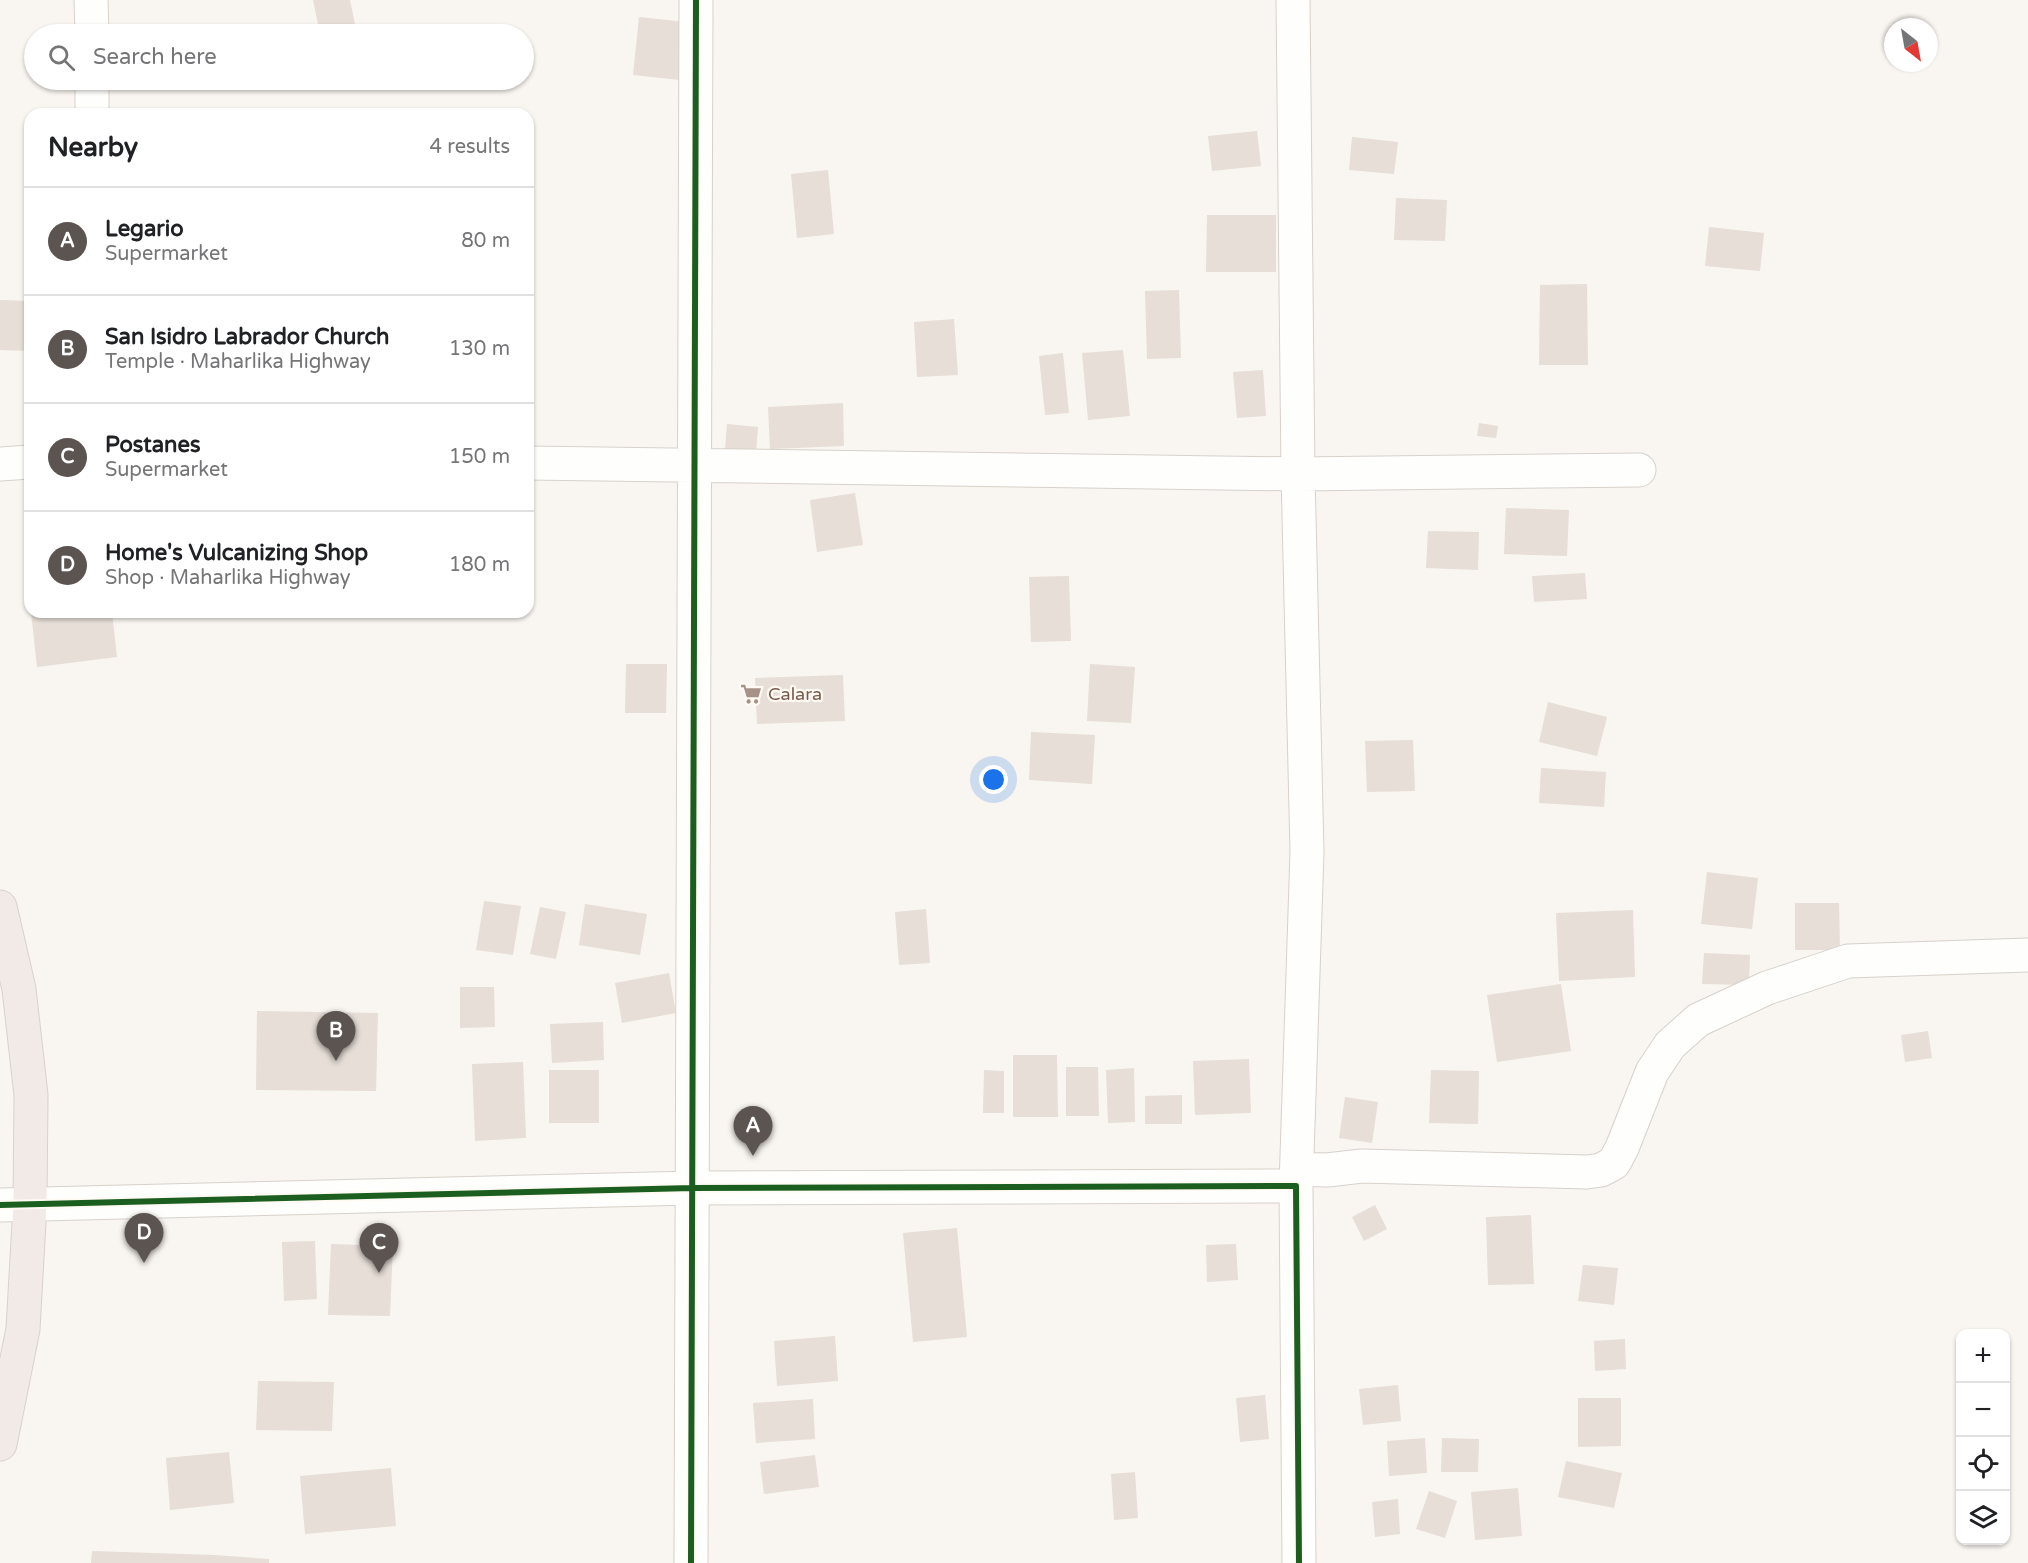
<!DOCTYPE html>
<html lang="en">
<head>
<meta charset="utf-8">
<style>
	:root { --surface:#fff; --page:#f6f6f6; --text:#202124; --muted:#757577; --line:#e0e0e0; --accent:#5c5450 }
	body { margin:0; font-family:"Varela Round",sans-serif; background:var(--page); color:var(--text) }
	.controls { position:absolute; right:18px; bottom:18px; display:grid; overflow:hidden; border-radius:12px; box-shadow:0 2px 4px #0004 }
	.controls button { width:54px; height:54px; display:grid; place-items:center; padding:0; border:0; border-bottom:2px solid var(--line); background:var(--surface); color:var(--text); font:30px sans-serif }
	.compass { position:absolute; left:1884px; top:18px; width:54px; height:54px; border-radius:50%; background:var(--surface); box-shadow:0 2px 4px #0004; rotate:149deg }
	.you { position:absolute; left:994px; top:780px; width:21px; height:21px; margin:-15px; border:4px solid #fff; border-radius:50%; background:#1a73e8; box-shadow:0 0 0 9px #1a73e833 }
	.badge { display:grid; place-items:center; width:39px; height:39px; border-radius:50%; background:var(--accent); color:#fff; font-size:20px; font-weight:700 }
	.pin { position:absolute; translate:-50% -50px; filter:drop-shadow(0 2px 3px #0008) }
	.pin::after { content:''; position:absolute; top:32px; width:21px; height:18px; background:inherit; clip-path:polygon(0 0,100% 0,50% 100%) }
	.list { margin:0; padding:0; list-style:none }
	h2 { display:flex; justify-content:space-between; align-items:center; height:78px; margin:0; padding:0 24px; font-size:26px }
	h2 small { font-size:20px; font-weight:400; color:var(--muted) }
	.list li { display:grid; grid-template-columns:39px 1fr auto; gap:18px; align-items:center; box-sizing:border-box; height:108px; padding:0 24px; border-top:2px solid var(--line) }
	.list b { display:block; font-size:22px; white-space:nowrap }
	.list p { margin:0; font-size:20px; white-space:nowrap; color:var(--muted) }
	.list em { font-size:20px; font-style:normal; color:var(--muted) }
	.icon { flex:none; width:33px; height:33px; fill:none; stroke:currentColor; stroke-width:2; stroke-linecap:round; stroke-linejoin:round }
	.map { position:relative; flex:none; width:2028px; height:1563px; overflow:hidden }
	.search { position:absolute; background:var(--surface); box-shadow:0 2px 4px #0004; left:24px; top:24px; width:510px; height:66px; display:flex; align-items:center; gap:15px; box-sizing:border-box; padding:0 21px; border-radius:33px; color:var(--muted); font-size:22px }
	.panel { position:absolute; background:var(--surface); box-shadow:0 2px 4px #0004; left:24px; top:108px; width:510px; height:510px; border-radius:18px }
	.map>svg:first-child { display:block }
	.building { fill:#e6ded7 }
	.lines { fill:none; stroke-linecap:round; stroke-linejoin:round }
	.minor-casing { stroke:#d7d1cb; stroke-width:35 }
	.highway-casing { stroke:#dad1cc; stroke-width:35 }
	.minor { stroke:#fefefd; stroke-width:33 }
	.highway { stroke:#f2eae7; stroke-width:33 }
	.cycleway-casing { stroke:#fffaf3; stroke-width:10 }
	.cycleway { stroke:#1b5e20; stroke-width:6 }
	.labels { text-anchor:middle; stroke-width:4.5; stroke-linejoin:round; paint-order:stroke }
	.poi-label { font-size:18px; fill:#7a5c4d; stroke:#fffaf3; text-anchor:start }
</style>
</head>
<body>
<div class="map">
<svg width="2028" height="1563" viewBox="0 0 2028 1563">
	<rect width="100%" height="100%" fill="#f9f5f0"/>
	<path class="building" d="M 313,0 L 350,0 L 357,34 L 320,34 Z
		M 639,17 L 686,22 L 680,80 L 633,75 Z
		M 1257,131 L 1261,166 L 1212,171 L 1208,136 Z
		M 1352,137 L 1398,142 L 1394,174 L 1349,170 Z
		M 828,170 L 834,234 L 797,238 L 791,174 Z
		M 1396,198 L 1447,200 L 1445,241 L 1394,240 Z
		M 1207,215 L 1276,215 L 1276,272 L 1206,272 Z
		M 1709,227 L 1764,233 L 1760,271 L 1705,266 Z
		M 1587,284 L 1588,365 L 1539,365 L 1540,285 Z
		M 1179,290 L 1181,358 L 1147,359 L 1145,291 Z
		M 0,300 L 30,301 L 30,351 L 0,350 Z
		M 954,319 L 958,375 L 917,377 L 914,322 Z
		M 1123,350 L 1130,416 L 1088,420 L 1082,353 Z
		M 1063,353 L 1069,413 L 1045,415 L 1039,356 Z
		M 1263,370 L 1266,416 L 1237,418 L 1233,372 Z
		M 843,403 L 844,446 L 770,449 L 768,407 Z
		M 1479,423 L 1498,426 L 1496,438 L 1477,436 Z
		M 727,424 L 758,427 L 756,452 L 725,450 Z
		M 855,493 L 863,545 L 817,552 L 810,500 Z
		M 1506,508 L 1569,510 L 1567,556 L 1504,554 Z
		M 1428,531 L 1479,532 L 1478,570 L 1426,568 Z
		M 1585,573 L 1587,599 L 1534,602 L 1532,576 Z
		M 1069,576 L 1071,641 L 1031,642 L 1029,577 Z
		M 31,612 L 112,612 L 117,657 L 37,667 Z
		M 626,664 L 667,664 L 666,713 L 625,713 Z
		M 1090,664 L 1135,667 L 1131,723 L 1087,721 Z
		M 843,675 L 845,721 L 757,724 L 755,678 Z
		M 1548,702 L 1607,717 L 1597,756 L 1539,742 Z
		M 1031,732 L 1095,735 L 1092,784 L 1029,780 Z
		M 1413,740 L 1415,791 L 1367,792 L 1365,741 Z
		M 1541,768 L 1606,772 L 1604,807 L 1539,803 Z
		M 1707,872 L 1758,878 L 1752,929 L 1701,924 Z
		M 484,901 L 521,906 L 513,955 L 476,950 Z
		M 1795,903 L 1839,903 L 1840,950 L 1795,950 Z
		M 585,904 L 647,914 L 640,955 L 579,945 Z
		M 540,907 L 566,912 L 556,959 L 530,954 Z
		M 926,909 L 930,963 L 899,965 L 895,912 Z
		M 1633,910 L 1635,977 L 1559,981 L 1556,913 Z
		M 1704,953 L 1750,955 L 1749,985 L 1702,984 Z
		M 669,973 L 676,1013 L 622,1023 L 615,983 Z
		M 1561,984 L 1571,1051 L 1497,1062 L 1487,995 Z
		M 460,987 L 494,987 L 495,1027 L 460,1028 Z
		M 257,1011 L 378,1013 L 376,1091 L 256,1090 Z
		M 603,1022 L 604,1060 L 552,1063 L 550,1024 Z
		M 1928,1031 L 1932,1058 L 1905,1062 L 1901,1035 Z
		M 1013,1055 L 1057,1055 L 1058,1117 L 1013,1117 Z
		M 1249,1059 L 1251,1113 L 1195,1115 L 1193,1061 Z
		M 523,1062 L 526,1138 L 475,1141 L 472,1064 Z
		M 1066,1067 L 1098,1067 L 1099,1116 L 1066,1116 Z
		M 1134,1068 L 1135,1122 L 1108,1123 L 1106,1070 Z
		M 549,1070 L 599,1070 L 599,1123 L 549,1123 Z
		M 984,1070 L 1004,1071 L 1004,1113 L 983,1113 Z
		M 1431,1070 L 1479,1071 L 1478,1124 L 1429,1123 Z
		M 1182,1095 L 1182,1124 L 1145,1124 L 1145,1096 Z
		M 1345,1097 L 1378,1102 L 1372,1143 L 1339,1138 Z
		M 1375,1205 L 1387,1229 L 1364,1241 L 1352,1217 Z
		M 1531,1215 L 1534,1284 L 1488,1285 L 1486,1217 Z
		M 957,1228 L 967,1337 L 913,1342 L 903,1233 Z
		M 315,1241 L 317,1299 L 284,1301 L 282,1242 Z
		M 331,1244 L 393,1246 L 390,1316 L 328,1315 Z
		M 1236,1244 L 1238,1280 L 1207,1282 L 1206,1245 Z
		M 1583,1265 L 1618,1268 L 1614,1305 L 1578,1301 Z
		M 835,1336 L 838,1381 L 777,1386 L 774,1341 Z
		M 1625,1339 L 1626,1369 L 1595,1371 L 1594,1341 Z
		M 258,1381 L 334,1382 L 332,1431 L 256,1430 Z
		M 1398,1385 L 1401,1421 L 1363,1425 L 1359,1389 Z
		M 1265,1395 L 1269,1439 L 1240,1442 L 1236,1398 Z
		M 1578,1398 L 1621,1398 L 1621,1446 L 1578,1447 Z
		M 813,1399 L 815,1439 L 756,1443 L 753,1403 Z
		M 1425,1438 L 1427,1473 L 1389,1476 L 1387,1441 Z
		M 1442,1438 L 1479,1439 L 1478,1472 L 1441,1472 Z
		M 229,1452 L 234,1503 L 170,1510 L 166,1458 Z
		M 815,1455 L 819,1487 L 764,1494 L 760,1462 Z
		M 1566,1461 L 1622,1473 L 1614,1508 L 1558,1497 Z
		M 391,1468 L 396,1526 L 305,1534 L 300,1476 Z
		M 1135,1472 L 1138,1518 L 1114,1520 L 1111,1474 Z
		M 1518,1488 L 1522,1536 L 1475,1540 L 1471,1492 Z
		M 1429,1491 L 1457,1501 L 1445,1538 L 1416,1529 Z
		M 1398,1499 L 1400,1534 L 1375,1537 L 1372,1502 Z
		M 92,1551 L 214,1555 L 269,1559 L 269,1563 L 91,1563 Z"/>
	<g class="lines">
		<defs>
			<path id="minor" d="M 91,0 L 92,34
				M 1293,0 L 1298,474 L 1307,852 L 1296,1186
				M 92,80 L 92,114
				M 528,463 L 1298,474 L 1639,470
				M 0,464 L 30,462
				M 1297,1169 L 1327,1170 L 1362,1166 L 1587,1172 L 1601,1170 L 1614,1163 L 1622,1148 L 1652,1072 L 1670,1045 L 1698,1020 L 1767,988 L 1848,961 L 2028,955
				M 0,1205 L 692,1188 L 1296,1186 L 1299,1563
				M 691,1563 L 696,0"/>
			<path id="highway" d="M 0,907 L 19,989 L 31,1095 L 30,1205 L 23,1329 L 0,1444"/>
		</defs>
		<use href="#minor" class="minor-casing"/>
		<use href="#highway" class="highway-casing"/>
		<use href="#minor" class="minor"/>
		<use href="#highway" class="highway"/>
		<defs>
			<path id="cycleway" d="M 0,1205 L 692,1188 L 1296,1186 L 1299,1563
				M 691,1563 L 696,0"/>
		</defs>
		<use href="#cycleway" class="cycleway-casing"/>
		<use href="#cycleway" class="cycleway"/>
	</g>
	<defs>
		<symbol id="supermarket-bare" viewBox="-9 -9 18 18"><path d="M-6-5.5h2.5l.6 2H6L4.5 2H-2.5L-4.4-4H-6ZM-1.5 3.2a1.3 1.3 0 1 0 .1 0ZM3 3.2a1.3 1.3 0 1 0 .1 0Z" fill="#a69286" stroke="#fffaf3" stroke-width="2.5" paint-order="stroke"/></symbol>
	</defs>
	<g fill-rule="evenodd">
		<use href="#supermarket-bare" x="736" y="679" width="30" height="30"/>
	</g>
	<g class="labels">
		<g class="poi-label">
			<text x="768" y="700">Calara</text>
		</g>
	</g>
</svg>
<div class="controls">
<button>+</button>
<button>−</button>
<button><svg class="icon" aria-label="locate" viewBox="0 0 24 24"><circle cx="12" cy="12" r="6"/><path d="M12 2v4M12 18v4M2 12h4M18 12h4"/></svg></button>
<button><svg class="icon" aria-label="layers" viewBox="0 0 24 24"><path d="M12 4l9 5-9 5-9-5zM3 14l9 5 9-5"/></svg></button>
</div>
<svg class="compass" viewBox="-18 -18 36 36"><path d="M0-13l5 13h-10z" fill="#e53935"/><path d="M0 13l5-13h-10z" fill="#757577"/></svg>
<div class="you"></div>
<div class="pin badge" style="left:753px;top:1156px">A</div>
<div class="pin badge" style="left:336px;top:1061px">B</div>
<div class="pin badge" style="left:379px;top:1273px">C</div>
<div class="pin badge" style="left:144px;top:1263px">D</div>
<div class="search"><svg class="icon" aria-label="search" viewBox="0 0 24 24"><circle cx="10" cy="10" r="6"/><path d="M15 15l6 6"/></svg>Search here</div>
<section class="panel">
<h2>Nearby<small>4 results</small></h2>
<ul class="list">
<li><span class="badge">A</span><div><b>Legario</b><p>Supermarket</p></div><em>80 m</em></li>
<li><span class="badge">B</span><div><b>San Isidro Labrador Church</b><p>Temple · Maharlika Highway</p></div><em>130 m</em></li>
<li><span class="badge">C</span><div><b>Postanes</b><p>Supermarket</p></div><em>150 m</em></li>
<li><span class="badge">D</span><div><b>Home's Vulcanizing Shop</b><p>Shop · Maharlika Highway</p></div><em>180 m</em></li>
</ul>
</section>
</div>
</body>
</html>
